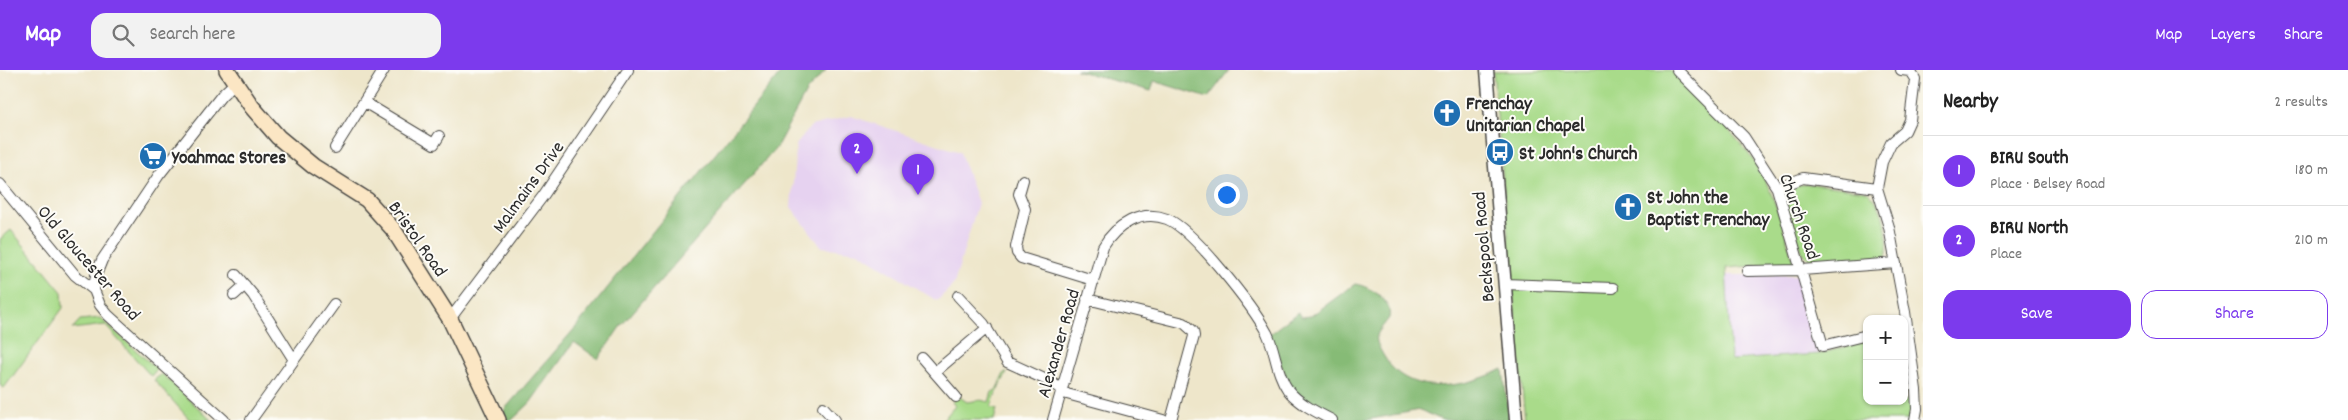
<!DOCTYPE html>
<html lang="en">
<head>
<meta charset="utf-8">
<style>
	:root { --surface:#fff; --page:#f2f2f2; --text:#222; --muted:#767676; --line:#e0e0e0; --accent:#7c3aed }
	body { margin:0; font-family:Dekko,sans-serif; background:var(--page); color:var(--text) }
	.controls { position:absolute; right:15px; bottom:15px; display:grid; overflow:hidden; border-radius:10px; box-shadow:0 1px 4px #0004 }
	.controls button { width:45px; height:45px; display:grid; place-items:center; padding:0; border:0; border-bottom:1px solid var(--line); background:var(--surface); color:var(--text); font:25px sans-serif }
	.you { position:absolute; left:1226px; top:124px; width:18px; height:18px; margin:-12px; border:4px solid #fff; border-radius:50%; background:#1a73e8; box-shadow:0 0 0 8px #1a73e833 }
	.badge { display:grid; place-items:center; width:32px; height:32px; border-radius:50%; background:var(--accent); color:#fff; font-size:16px; font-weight:700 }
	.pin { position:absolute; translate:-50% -41px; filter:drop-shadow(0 1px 2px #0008) }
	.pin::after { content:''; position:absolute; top:26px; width:18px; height:15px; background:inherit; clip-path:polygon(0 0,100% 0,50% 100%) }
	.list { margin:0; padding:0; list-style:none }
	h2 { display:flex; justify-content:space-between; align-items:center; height:65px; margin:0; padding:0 20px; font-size:21px }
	h2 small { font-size:16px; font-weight:400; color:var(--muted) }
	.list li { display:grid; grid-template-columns:32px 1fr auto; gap:15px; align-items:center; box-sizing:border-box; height:70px; padding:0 20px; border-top:1px solid var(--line) }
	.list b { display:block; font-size:19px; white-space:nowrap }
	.list p { margin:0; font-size:16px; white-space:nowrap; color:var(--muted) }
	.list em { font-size:16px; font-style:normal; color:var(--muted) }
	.actions { display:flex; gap:10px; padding:15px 20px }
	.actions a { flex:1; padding:11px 0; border:1px solid var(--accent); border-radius:15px; text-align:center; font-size:18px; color:var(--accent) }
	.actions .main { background:var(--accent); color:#fff }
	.icon { flex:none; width:28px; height:28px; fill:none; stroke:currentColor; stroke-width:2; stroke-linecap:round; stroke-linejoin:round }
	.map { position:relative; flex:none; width:1923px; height:350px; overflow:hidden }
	header { display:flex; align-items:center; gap:30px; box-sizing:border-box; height:70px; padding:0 25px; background:var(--accent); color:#fff }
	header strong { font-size:24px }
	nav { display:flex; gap:28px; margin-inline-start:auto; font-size:18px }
	.search { width:350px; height:45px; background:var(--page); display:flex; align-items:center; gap:12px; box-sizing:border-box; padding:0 18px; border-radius:15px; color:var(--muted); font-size:19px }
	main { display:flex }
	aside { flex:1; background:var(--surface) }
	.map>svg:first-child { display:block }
	.built { fill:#e6d2f0 }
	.green { fill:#a9db8a; stroke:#6a835a }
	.forest { fill:#86bb76; stroke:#587350 }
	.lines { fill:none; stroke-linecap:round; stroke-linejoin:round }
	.minor-casing { stroke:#484743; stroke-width:12 }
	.tertiary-casing { stroke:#484743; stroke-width:15 }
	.secondary-casing { stroke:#484743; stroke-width:18 }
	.minor { stroke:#fff; stroke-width:10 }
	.tertiary { stroke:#fff; stroke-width:12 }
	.secondary { stroke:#fbe6c4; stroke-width:15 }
	.labels { text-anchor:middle; stroke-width:4; stroke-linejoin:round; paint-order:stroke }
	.poi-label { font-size:19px; font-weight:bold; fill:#2b2b2b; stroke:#fdfcf7; text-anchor:start }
	.street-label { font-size:19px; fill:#2b2b2b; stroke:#fdfcf7 }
</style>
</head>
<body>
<header>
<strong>Map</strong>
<div class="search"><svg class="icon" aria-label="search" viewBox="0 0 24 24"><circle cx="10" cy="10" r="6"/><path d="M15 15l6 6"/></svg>Search here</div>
<nav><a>Map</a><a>Layers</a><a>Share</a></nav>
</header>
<main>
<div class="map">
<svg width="1923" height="350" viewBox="0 0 1923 350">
	<rect width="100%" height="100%" fill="#fdfcf7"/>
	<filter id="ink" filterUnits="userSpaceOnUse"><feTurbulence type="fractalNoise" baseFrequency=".02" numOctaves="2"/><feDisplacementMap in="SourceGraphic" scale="10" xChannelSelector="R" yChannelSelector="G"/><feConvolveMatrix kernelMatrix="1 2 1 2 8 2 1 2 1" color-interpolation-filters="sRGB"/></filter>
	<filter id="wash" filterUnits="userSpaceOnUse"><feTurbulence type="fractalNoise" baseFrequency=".0096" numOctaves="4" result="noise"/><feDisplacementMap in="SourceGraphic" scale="20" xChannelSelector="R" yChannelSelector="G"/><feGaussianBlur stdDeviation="1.12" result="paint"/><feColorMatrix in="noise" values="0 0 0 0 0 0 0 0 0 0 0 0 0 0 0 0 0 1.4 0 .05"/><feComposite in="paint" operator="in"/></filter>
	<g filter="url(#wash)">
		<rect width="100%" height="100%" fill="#eee6ca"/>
		<path class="built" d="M 851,46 L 960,82 L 978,133 L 954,214 L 937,231 L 858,182 L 822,177 L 791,137 L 796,75 L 811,56 Z
			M 1726,205 L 1798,205 L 1819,284 L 1731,290 Z"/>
		<path class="green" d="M 1578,0 L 1670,0 L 1684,14 L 1683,15 L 1685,15 C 1711,43 1744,71 1763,106 C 1777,133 1785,164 1794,193 L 1726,198 L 1731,290 L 1819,284 L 1867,271 L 1867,331 L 1909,330 L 1912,339 L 1910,350 L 1525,350 L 1493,2 Z
			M 1812,114 L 1867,121 C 1883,133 1891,168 1886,187 L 1877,190 L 1816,189 L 1808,188 L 1802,182 L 1785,127 L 1798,115 Z
			M 11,160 L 62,222 L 63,238 L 4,318 L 0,315 L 0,169 Z
			M 100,248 L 157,299 L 151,306 L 105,255 L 72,259 L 80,250 Z
			M 1005,302 L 1007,303 L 996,323 L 991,337 L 997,339 L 994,350 L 943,350 L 955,336 L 952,332 L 958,326 L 967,332 L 980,330 L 989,332 L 992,322 L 996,320 Z
			M 162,304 L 211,350 L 190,350 L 154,310 Z"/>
		<path class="forest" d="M 783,0 L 826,0 L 806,22 L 776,78 L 620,257 L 598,289 L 574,272 L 530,333 L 512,350 L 504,350 L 504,340 L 576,257 Z
			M 1076,0 L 1229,0 L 1208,28 L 1154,11 L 1151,21 Z
			M 1355,214 C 1369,216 1393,230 1389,248 C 1376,266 1371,265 1385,288 C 1410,329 1467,317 1503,299 L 1509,350 L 1442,350 L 1420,340 L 1366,350 L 1332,350 L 1295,327 L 1268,265 L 1298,242 L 1302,247 L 1311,246 Z"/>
	</g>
	<g filter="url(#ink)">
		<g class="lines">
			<defs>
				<path id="minor" d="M 1677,0 L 1744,67 L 1777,118 L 1823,276 L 1867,265
					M 1901,0 L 1910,1 L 1915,9 L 1910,50 L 1905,61 L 1891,73 L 1882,92 L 1877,118 L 1889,157 L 1905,242 L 1916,320 L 1917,339 L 1915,350
					M 364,32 L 434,74 L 439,66
					M 335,78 L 384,0
					M 1023,110 L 1019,124 L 1025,139 L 1016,177 L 1017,183 L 1021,188 L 1093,210
					M 0,114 L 75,205 L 94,220 L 100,235 L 108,245 L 224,350
					M 1777,118 L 1803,108 L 1877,118
					M 1747,201 L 1802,200 L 1896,193
					M 236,205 L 253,225 L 294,290
					M 1504,214 L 1613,218
					M 94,220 L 96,205 L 102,190 L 159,105 L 222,25 L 235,13
					M 234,225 L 245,215
					M 958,226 L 984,254 L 1007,292 L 1051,312 L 1067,324 L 1163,350
					M 1087,229 L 1184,253 L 1193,261 L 1194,266 L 1171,350
					M 450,249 L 543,126 L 628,0
					M 922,288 L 956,327
					M 935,302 L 987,258
					M 823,337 L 835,350
					M 251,350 L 334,234
					M 1053,350 L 1103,177 C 1116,155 1141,139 1167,149 C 1194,160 1253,237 1267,263 C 1276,282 1276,303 1288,320 C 1298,333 1318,343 1332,350"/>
				<path id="tertiary" d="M 1487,0 L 1516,350"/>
				<path id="secondary" d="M 227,0 L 252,37 L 278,67 L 313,96 L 367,130 L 393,159 L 450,249 L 498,350"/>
			</defs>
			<use href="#minor" class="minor-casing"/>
			<use href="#tertiary" class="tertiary-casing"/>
			<use href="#secondary" class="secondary-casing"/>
			<use href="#minor" class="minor"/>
			<use href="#tertiary" class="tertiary"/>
			<use href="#secondary" class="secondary"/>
		</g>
	</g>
	<defs>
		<symbol id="church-disc" viewBox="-11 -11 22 22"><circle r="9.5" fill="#1f6fb2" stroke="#fdfcf7"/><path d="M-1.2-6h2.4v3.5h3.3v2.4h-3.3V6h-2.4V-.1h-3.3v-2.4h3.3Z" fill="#fff"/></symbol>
		<symbol id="bus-disc" viewBox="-11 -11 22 22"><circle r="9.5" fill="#1f6fb2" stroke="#fdfcf7"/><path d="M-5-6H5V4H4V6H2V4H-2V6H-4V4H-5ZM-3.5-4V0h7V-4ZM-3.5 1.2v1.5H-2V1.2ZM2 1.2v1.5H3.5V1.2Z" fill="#fff"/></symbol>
		<symbol id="supermarket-disc" viewBox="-11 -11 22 22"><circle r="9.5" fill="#1f6fb2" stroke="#fdfcf7"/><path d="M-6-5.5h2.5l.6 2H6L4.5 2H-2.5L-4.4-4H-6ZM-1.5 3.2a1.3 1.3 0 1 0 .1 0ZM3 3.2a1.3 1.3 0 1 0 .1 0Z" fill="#fff"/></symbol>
	</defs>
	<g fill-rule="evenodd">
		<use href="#church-disc" x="1431" y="27" width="32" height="32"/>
		<use href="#bus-disc" x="1484" y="66" width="32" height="32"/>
		<use href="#supermarket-disc" x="137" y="70" width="32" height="32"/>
		<use href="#church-disc" x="1612" y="121" width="32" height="32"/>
	</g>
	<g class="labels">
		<g class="poi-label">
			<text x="1466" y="39">Frenchay<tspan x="1466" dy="22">Unitarian Chapel</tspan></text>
			<text x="1519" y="89">St John's Church</text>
			<text x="172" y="93">Yoahmac Stores</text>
			<text x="1647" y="133">St John the<tspan x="1647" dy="22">Baptist Frenchay</tspan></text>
		</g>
		<g class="street-label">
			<text transform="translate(527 116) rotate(-54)" y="7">Malmains Drive</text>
			<text transform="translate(1801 146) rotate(71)" y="7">Church Road</text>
			<text transform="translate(419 168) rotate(55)" y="7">Bristol Road</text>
			<text transform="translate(1482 177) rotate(-95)" y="7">Beckspool Road</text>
			<text transform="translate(90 192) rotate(49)" y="7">Old Gloucester Road</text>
			<text transform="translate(1057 273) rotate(-74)" y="7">Alexander Road</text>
		</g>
	</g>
</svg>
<div class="controls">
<button>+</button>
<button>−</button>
</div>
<div class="you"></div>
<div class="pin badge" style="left:918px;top:125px">1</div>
<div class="pin badge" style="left:857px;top:104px">2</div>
</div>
<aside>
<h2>Nearby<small>2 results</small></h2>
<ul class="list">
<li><span class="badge">1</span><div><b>BIRU South</b><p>Place · Belsey Road</p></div><em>180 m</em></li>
<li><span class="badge">2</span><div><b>BIRU North</b><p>Place</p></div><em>210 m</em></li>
</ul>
<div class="actions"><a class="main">Save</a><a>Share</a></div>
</aside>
</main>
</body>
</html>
